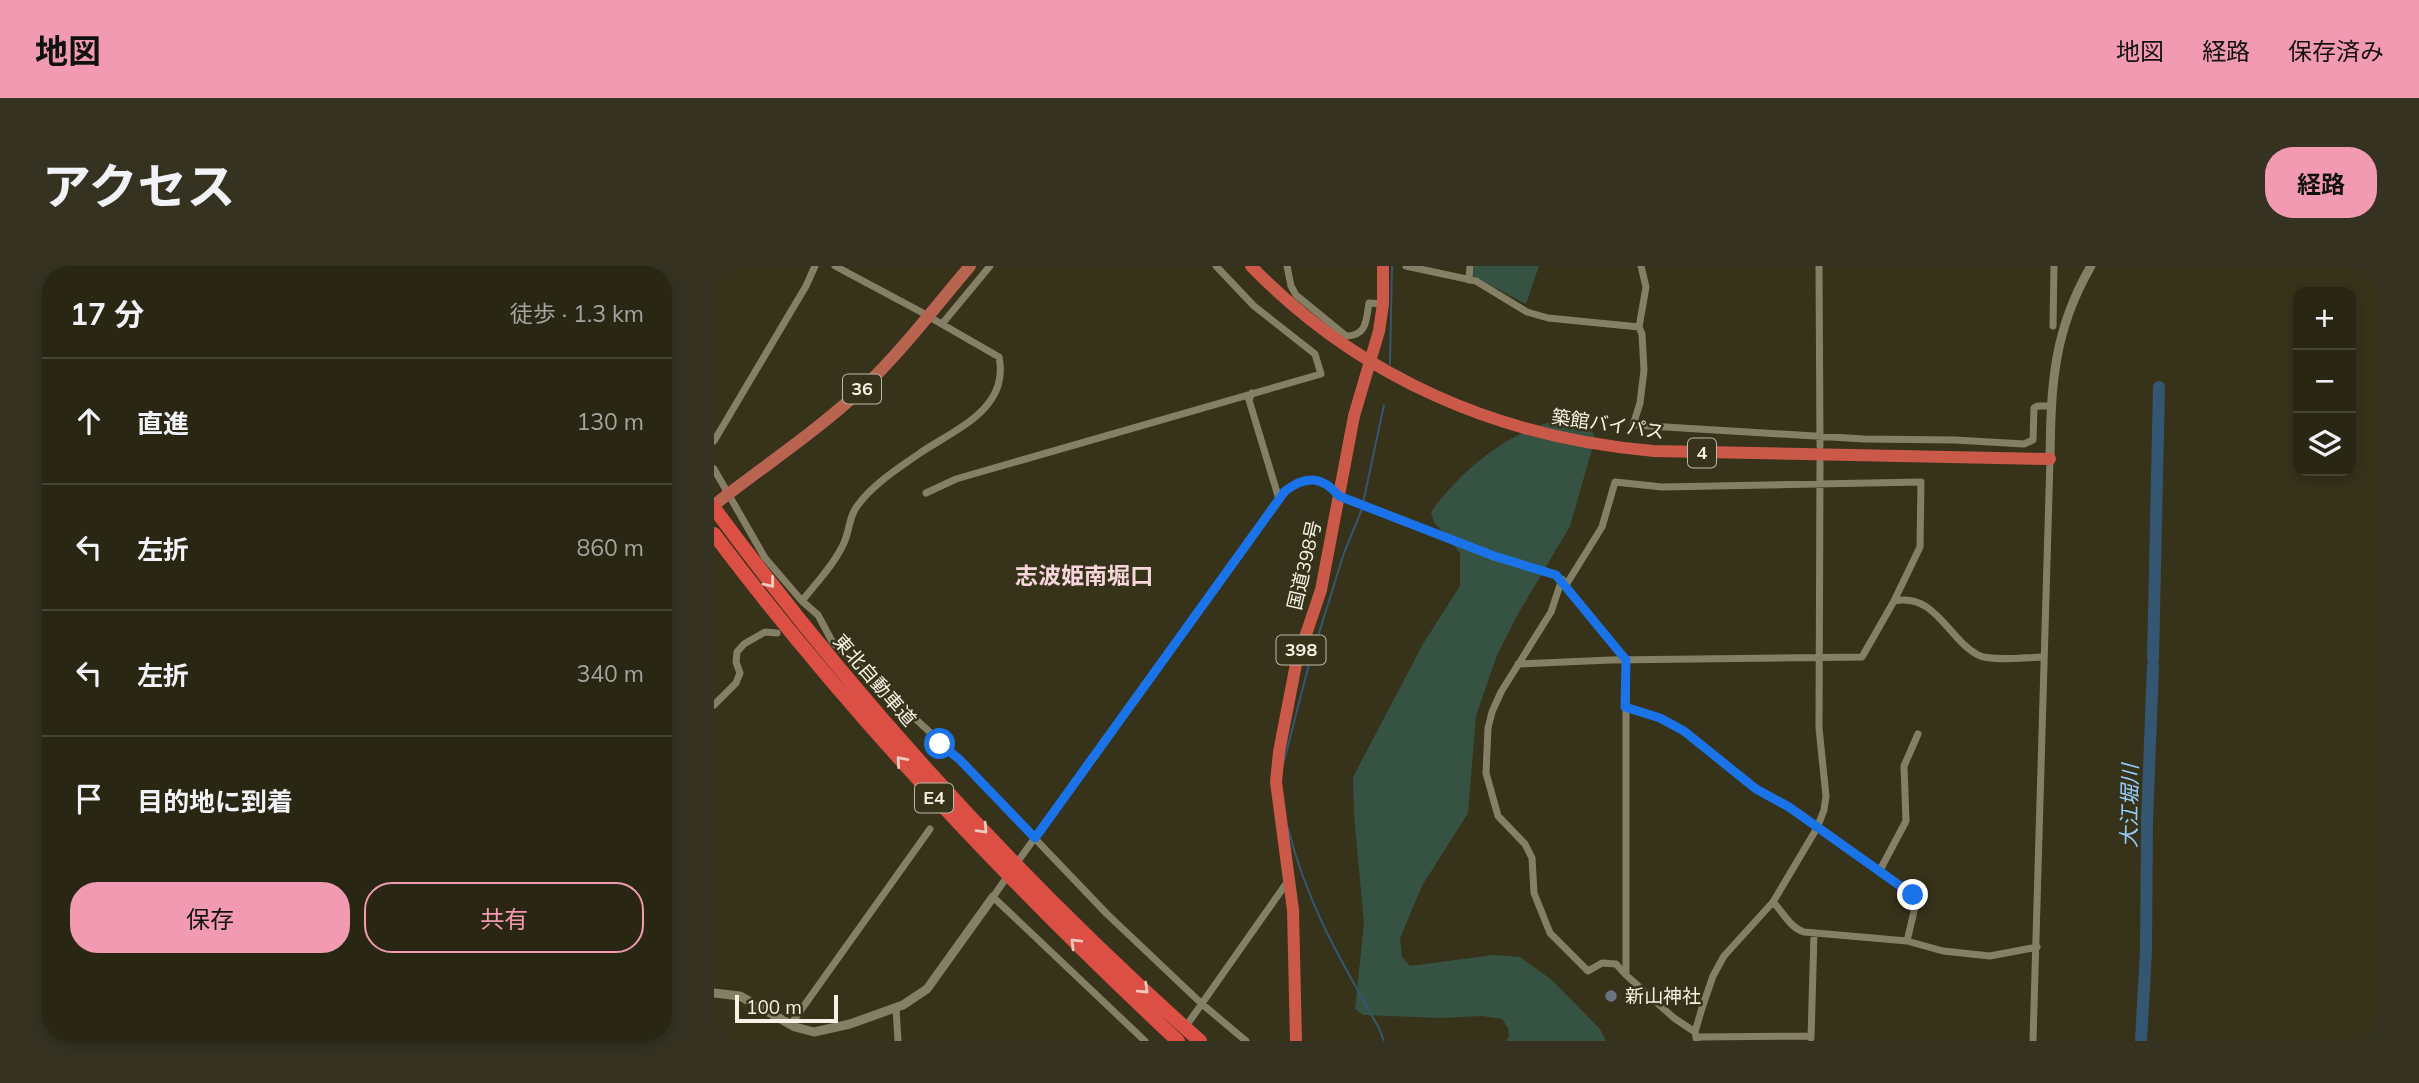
<!DOCTYPE html>
<html lang="ja">
<head>
<meta charset="utf-8">
<style>
	:root { --surface:#292614; --page:#353222; --text:#f1f3f6; --muted:#a5a5a0; --line:#454334; --accent:#f19ab1 }
	body { margin:0; font-family:Mulish,"Noto Sans JP",sans-serif; background:var(--page); color:var(--text) }
	.controls { position:absolute; right:21px; top:21px; display:grid; overflow:hidden; border-radius:14px; box-shadow:0 4px 10px #0003 }
	.controls button { width:63px; height:63px; display:grid; place-items:center; padding:0; border:0; border-bottom:2px solid var(--line); background:var(--surface); color:var(--text); font:35px sans-serif }
	.scale { position:absolute; left:21px; bottom:18px; width:103px; box-sizing:border-box; padding-left:7px; border:4px solid #f6f3e4; border-top:0; font-size:19px; line-height:24px; white-space:nowrap; color:#f6f3e4; -webkit-text-stroke:5px #37321a; paint-order:stroke }
	.stop { position:absolute; width:21px; height:21px; margin:-16px; border:5px solid #1a73e8; border-radius:50%; background:#fff }
	.stop.end { background:#1a73e8; border-color:#fff; box-shadow:0 2px 7px #0008 }
	.list { margin:0; padding:0; list-style:none }
	h2 { display:flex; justify-content:space-between; align-items:center; height:91px; margin:0; padding:0 28px; font-size:30px }
	h2 small { font-size:23px; font-weight:400; color:var(--muted) }
	.list li { display:grid; grid-template-columns:46px 1fr auto; gap:21px; align-items:center; box-sizing:border-box; height:126px; padding:0 28px; border-top:2px solid var(--line) }
	.list b { display:block; font-size:26px; white-space:nowrap }
	.list em { font-size:23px; font-style:normal; color:var(--muted) }
	.actions { display:flex; gap:14px; padding:21px 28px }
	.actions a { flex:1; padding:16px 0; border:2px solid var(--accent); border-radius:28px; text-align:center; font-size:24px; color:var(--accent) }
	.actions .main { background:var(--accent); color:#111 }
	.icon { flex:none; width:38px; height:38px; fill:none; stroke:currentColor; stroke-width:2; stroke-linecap:round; stroke-linejoin:round }
	.map { position:relative; flex:none; width:1663px; height:775px; overflow:hidden; border-radius:28px }
	header { display:flex; align-items:center; gap:42px; box-sizing:border-box; height:98px; padding:0 35px; background:var(--accent); color:#111 }
	header strong { font-size:33px }
	nav { display:flex; gap:38px; margin-inline-start:auto; font-size:24px }
	.intro { display:flex; align-items:center; justify-content:space-between; box-sizing:border-box; height:168px; padding:0 42px }
	h1 { margin:0; font-size:49px }
	.button { padding:18px 32px; border-radius:28px; background:var(--accent); color:#111; font-size:24px; font-weight:700 }
	main { display:flex; gap:42px; padding:0 42px }
	aside { flex:1; background:var(--surface); border-radius:28px; box-shadow:0 4px 10px #0003 }
	.map>svg:first-child { display:block }
	.green { fill:#365242 }
	.lines { fill:none; stroke-linecap:round; stroke-linejoin:round }
	.stream { stroke:#355671; stroke-width:2 }
	.river { stroke:#355671; stroke-width:12 }
	.minor { stroke:#858065; stroke-width:7 }
	.tertiary { stroke:#858065; stroke-width:9 }
	.primary { stroke:#b96351; stroke-width:12 }
	.trunk { stroke:#ca594a; stroke-width:12 }
	.motorway { stroke:#db4f44; stroke-width:14 }
	.oneway { stroke:#efcabc }
	.route { stroke:#1a73e8; stroke-width:9 }
	.worship-dot { fill:#6b7280; stroke:#37321a; stroke-width:2.5 }
	.labels { text-anchor:middle; stroke-width:5; stroke-linejoin:round; paint-order:stroke }
	.shield { fill:#37321a; stroke:#bdb9a7; stroke-width:2 }
	.shield-label { font-size:18px; font-weight:bold; fill:#f6f3e4 }
	.street-label { font-size:19px; fill:#f6f3e4; stroke:#37321a }
	.poi-label { font-size:19px; fill:#f6f3e4; stroke:#37321a; text-anchor:start }
	.water-label { font-size:21px; font-style:italic; fill:#95cefe; stroke:#37321a }
	.quarter-label { font-size:23px; font-weight:bold; fill:#f8d6de; stroke:#37321a }
</style>
</head>
<body>
<header>
<strong>地図</strong>
<nav><a>地図</a><a>経路</a><a>保存済み</a></nav>
</header>
<div class="intro"><h1>アクセス</h1><a class="button">経路</a></div>
<main>
<aside>
<h2>17 分<small>徒歩 · 1.3 km</small></h2>
<ul class="list">
<li><svg class="icon" aria-label="ahead" viewBox="0 0 24 24"><path d="M12 20V5M6 11l6-6 6 6"/></svg><div><b>直進</b></div><em>130 m</em></li>
<li><svg class="icon" aria-label="left" viewBox="0 0 24 24"><path d="M17 20v-9H6M10 6l-5 5 5 5"/></svg><div><b>左折</b></div><em>860 m</em></li>
<li><svg class="icon" aria-label="left" viewBox="0 0 24 24"><path d="M17 20v-9H6M10 6l-5 5 5 5"/></svg><div><b>左折</b></div><em>340 m</em></li>
<li><svg class="icon" aria-label="arrive" viewBox="0 0 24 24"><path d="M6 21V4h12l-3 4 3 4H6"/></svg><div><b>目的地に到着</b></div></li>
</ul>
<div class="actions"><a class="main">保存</a><a>共有</a></div>
</aside>
<div class="map">
<svg width="1663" height="775" viewBox="0 0 1663 775">
	<rect width="100%" height="100%" fill="#37321a"/>
	<path class="green" d="M 760,0 L 825,0 L 812,38 L 759,10 Z
		M 861,151 L 875,157 L 881,173 L 856,260 L 803,350 L 783,389 L 762,450 L 754,547 L 708,620 L 686,672 L 688,691 L 696,700 L 779,689 L 806,691 L 838,714 L 886,763 L 892,775 L 792,775 L 795,771 L 794,762 L 788,753 L 768,750 L 726,752 L 649,749 L 641,743 L 650,657 L 640,549 L 639,511 L 709,378 L 746,320 L 746,287 L 720,256 L 717,246 C 751,199 803,158 861,151 Z"/>
	<g class="lines">
		<path class="stream" d="M 676,98 L 678,0
			M 649,237 L 670,139
			M 570,495 L 594,402 L 630,287 L 648,243
			M 574,562 C 593,638 627,695 665,762 L 670,775"/>
		<path class="river" d="M 1439,392 L 1445,121
			M 1432,681 L 1433,555 L 1439,399
			M 1427,775 L 1432,685"/>
		<path class="minor" d="M 121,0 L 209,47
			M 573,0 L 577,20 L 582,29 L 632,70 C 653,70 652,54 655,37 L 669,38
			M 692,0 L 762,15 L 813,46 L 834,52 L 925,61
			M 927,0 L 932,21 L 925,61 L 928,68 L 930,104 L 926,137 L 919,159 L 1150,173 L 1241,174 L 1310,178 L 1319,174 L 1320,142 L 1324,140 L 1337,140
			M 1105,0 L 1106,180
			M 755,14 L 756,0
			M 228,58 L 276,0
			M 1339,60 L 1340,0
			M 538,127 L 535,134 L 565,233
			M 0,175 L 92,20 L 101,0
			M 0,203 L 51,292 L 88,335 L 104,349 L 119,377 L 245,493 L 393,648 L 488,738 L 532,775
			M 212,227 L 242,213 L 607,108 L 601,88 L 540,40 L 502,0
			M 848,313 L 837,346 L 787,426 L 778,446 L 774,462 L 772,507 L 784,550 L 811,578 L 818,592 L 820,627 L 836,667 L 874,705 L 888,697 L 902,698 L 912,709
			M 88,335 C 102,317 119,300 129,279 C 136,266 134,251 144,239 C 159,218 185,202 206,187 C 240,164 296,143 285,91 L 219,53
			M 1180,335 C 1221,326 1234,373 1264,389 C 1276,396 1315,391 1330,391
			M 804,398 L 897,394 L 1148,391 L 1180,335 L 1206,281 L 1207,216 L 948,221 L 901,216 L 888,261 L 852,319
			M 0,439 L 22,417 L 26,407 L 22,396 L 23,386 L 30,378 L 51,366 L 63,367
			M 911,441 L 946,452 L 970,465 L 1042,523 L 1075,541 L 1199,629 L 1201,641 L 1193,675
			M 302,598 L 571,225 C 592,209 608,210 625,230 L 780,291 L 842,309 L 912,394 L 912,709 L 960,752 L 981,766
			M 1165,606 L 1192,555 L 1190,500 L 1204,468
			M 295,608 L 279,631 L 431,775
			M 1059,636 C 1070,647 1075,661 1090,666 L 1193,675 L 1229,685 L 1276,690 L 1323,681
			M 182,742 L 184,775
			M 77,758 L 216,563
			M 470,763 L 574,615
			M 982,771 L 1097,770
			M 1097,772 L 1100,668
			M 983,775 L 981,766 L 988,742 L 999,710 L 1010,690 L 1059,636 L 1103,562 L 1110,544 L 1112,530 L 1105,462 L 1106,196
			M 1319,775 L 1336,193"/>
		<path class="tertiary" d="M 1336,193 C 1337,120 1339,65 1377,0
			M 0,727 L 26,730 L 81,761 L 100,766 L 136,758 L 189,739 L 213,723 L 279,631"/>
		<path class="primary" d="M 0,239 C 50,200 103,165 149,122 C 188,85 221,41 256,0"/>
		<path class="trunk" d="M 537,0 C 646,112 785,172 940,185 L 1336,193
			M 582,775 L 579,644 L 562,516 L 565,486 L 582,398 L 607,324 L 640,150 L 665,65 L 669,38 L 669,0"/>
		<path class="motorway" d="M 0,242 C 143,436 306,615 486,775
			M 0,268 C 138,452 296,618 464,775"/>
	</g>
	<defs><path id="oneway-chevron" d="M-2-3.5L2.5 0L-2 3.5" fill="none" stroke-width="1.6" stroke-linecap="round" stroke-linejoin="round" transform="scale(1.75)"/></defs>
	<g class="oneway">
		<use href="#oneway-chevron" transform="translate(56 317) rotate(51)"/>
		<use href="#oneway-chevron" transform="translate(187 495) rotate(-131)"/>
		<use href="#oneway-chevron" transform="translate(269 563) rotate(47)"/>
		<use href="#oneway-chevron" transform="translate(361 677) rotate(-135)"/>
		<use href="#oneway-chevron" transform="translate(430 723) rotate(43)"/>
	</g>
	<g class="lines">
		<path class="route" d="M 226,478 L 245,493 L 321,572 L 571,225 C 592,209 608,210 625,230 L 780,290 L 842,309 L 912,394 L 911,441 L 946,452 L 970,465 L 1042,523 L 1075,541 L 1199,629"/>
	</g>
	<circle class="worship-dot" cx="897" cy="730" r="7"/>
	<g class="labels">
		<g class="shield">
			<rect x="129" y="108.5" width="38" height="29" rx="5"/>
			<rect x="974" y="172.5" width="28" height="29" rx="5"/>
			<rect x="562.5" y="369.5" width="49" height="29" rx="5"/>
			<rect x="201" y="517.5" width="38" height="29" rx="5"/>
		</g>
		<g class="shield-label">
			<text x="148" y="129">36</text>
			<text x="988" y="193">4</text>
			<text x="587" y="390">398</text>
			<text x="220" y="538">E4</text>
		</g>
		<g class="street-label">
			<text transform="translate(894 158) rotate(8)" y="7">築館バイパス</text>
			<text transform="translate(590 299) rotate(-77)" y="7">国道398号</text>
			<text transform="translate(161 414) rotate(49)" y="7">東北自動車道</text>
		</g>
		<g class="poi-label">
			<text x="911" y="737">新山神社</text>
		</g>
		<g class="water-label">
			<text transform="translate(1416 540) rotate(-89)" y="7">大江堀川</text>
		</g>
		<g class="quarter-label">
			<text x="370" y="318">志波姫南堀口</text>
		</g>
	</g>
</svg>
<div class="controls">
<button>+</button>
<button>−</button>
<button><svg class="icon" aria-label="layers" viewBox="0 0 24 24"><path d="M12 4l9 5-9 5-9-5zM3 14l9 5 9-5"/></svg></button>
</div>
<div class="scale">100 m</div>
<div class="stop" style="left:226px;top:478px"></div>
<div class="stop end" style="left:1199px;top:629px"></div>
</div>
</main>
</body>
</html>
